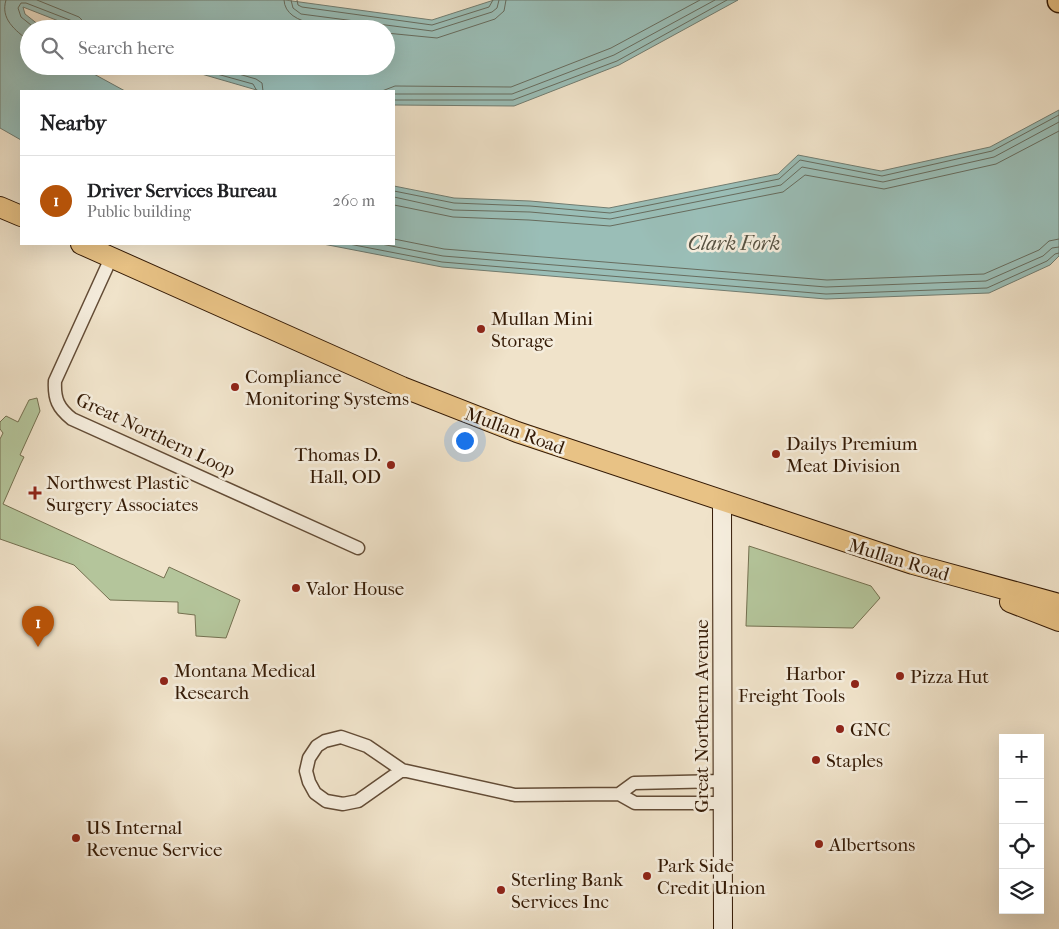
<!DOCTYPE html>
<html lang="en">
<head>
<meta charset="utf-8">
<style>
	:root { --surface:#fff; --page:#f6f6f6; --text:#202124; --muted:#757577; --line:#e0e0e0; --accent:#b45309 }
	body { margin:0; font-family:"IM FELL French Canon",serif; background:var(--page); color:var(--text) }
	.controls { position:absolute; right:15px; bottom:15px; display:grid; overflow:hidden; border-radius:0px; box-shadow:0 5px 20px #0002 }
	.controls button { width:45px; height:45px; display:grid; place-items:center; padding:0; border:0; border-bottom:1px solid var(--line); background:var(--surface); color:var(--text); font:25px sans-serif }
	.you { position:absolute; left:464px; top:440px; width:18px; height:18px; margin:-12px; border:4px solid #fff; border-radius:50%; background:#1a73e8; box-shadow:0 0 0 8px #1a73e833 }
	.badge { display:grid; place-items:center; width:32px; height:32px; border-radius:50%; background:var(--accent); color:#fff; font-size:16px; font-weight:700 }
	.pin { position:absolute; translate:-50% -41px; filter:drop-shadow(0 1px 2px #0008) }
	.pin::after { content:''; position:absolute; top:26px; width:18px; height:15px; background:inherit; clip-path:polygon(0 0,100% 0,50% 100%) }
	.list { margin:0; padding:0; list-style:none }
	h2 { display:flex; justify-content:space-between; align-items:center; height:65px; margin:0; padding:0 20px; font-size:21px }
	h2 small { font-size:16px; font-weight:400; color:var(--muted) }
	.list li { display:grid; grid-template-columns:32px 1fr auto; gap:15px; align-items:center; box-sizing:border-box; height:90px; padding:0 20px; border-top:1px solid var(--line) }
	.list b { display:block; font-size:19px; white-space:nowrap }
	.list p { margin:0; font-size:16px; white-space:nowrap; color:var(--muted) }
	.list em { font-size:16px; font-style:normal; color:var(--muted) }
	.icon { flex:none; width:28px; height:28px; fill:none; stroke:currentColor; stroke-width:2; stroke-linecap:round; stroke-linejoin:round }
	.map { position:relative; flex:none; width:1059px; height:929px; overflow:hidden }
	.search { position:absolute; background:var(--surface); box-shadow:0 5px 20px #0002; left:20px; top:20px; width:375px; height:55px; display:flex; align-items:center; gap:12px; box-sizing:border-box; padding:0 18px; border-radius:28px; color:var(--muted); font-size:19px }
	.panel { position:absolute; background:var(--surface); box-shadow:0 5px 20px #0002; left:20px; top:90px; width:375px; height:155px; border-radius:0px }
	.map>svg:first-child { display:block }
	.green { fill:#b4c59b; stroke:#747050 }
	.water { fill:#9abeb7; stroke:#717c70 }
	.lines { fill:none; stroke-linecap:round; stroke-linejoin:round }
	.shore { stroke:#676c5e; stroke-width:1 }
	.street-casing { stroke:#634c36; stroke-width:15 }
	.secondary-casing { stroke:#341a05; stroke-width:20 }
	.primary-casing { stroke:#341a05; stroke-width:22 }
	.highway-casing { stroke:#341a05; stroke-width:25 }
	.street { stroke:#f5eddd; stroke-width:12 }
	.secondary { stroke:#f5eddd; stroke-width:18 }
	.primary { stroke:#e8c285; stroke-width:20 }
	.highway { stroke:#e8c285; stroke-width:22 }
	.poi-dot { fill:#8f2418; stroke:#f5eddd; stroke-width:2 }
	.labels { text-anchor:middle; stroke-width:5; stroke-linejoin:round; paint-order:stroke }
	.poi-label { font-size:19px; fill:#341a05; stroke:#f5eddd; text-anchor:start }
	.street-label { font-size:19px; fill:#341a05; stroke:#f5eddd }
	.water-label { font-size:20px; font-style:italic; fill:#585343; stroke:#f5eddd }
</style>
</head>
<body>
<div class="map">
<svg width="1059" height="929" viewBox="0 0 1059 929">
	<rect width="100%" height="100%" fill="#f0e3ca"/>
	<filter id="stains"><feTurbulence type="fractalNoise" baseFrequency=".004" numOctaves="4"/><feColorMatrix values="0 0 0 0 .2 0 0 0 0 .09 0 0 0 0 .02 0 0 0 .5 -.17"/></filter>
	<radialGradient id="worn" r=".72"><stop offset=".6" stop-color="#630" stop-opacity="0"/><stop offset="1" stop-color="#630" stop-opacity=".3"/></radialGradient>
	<path class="green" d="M 37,398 L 40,411 L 20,455 L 24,457 L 21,463 L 3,504 L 164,578 L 169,567 L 240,600 L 226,638 L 196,636 L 195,615 L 178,613 L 178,602 L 110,600 L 74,565 L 0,539 L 0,439 L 3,433 L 0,429 L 0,422 L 6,416 L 18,422 L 29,400 Z
		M 749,546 L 871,586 L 880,598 L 853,628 L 746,626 Z"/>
	<path class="water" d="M 0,0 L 285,0 L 432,20 L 494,0 L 738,0 L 619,65 L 514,106 L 394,105 L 394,91 L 260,91 L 174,66 L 386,66 L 386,29 L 79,29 L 23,7 L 25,14 L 44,29 L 29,29 L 29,66 L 85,66 L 92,73 L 125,91 L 21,91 L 21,140 L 0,128 Z
		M 1059,110 L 1059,256 L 1050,265 L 989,293 L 826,299 L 442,267 L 323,244 L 394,244 L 394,186 L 454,198 L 530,201 L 609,208 L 778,174 L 798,155 L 881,171 L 990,147 Z"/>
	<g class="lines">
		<path class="shore" d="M 6,0 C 0,19 15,30 29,41
			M 37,0 L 79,17 L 84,22 L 85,29
			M 284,0 C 285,28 337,26 358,29
			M 291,0 L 293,8 L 301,14 L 432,31 L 492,12 L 497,8 L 499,0
			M 297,0 L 298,5 L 302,7 L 432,25 L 489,7 L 493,0
			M 36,29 L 21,17 L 18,8 L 21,3 L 26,3 L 75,22 L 79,29
			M 386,33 L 437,38 L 495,19 L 504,11 L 506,0
			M 188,66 L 253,84 L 257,91
			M 211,66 L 256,79 L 262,83 L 263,91
			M 382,91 L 395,86 L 511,87 L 611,48 L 700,0
			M 394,94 L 512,94 L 614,55 L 715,0
			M 394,100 L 513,100 L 617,61 L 727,0
			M 394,191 L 454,203 L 530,206 L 610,213 L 779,179 L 800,160 L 882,176 L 992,151 L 1059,115
			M 394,197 L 453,210 L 530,212 L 610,219 L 781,185 L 802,167 L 883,182 L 994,157 L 1059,122
			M 394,205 L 453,217 L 529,220 L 610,226 L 783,192 L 805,175 L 884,189 L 996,164 L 1059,131
			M 394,239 L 444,249 L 827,280 L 984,274 L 1039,250 L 1049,241 L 1059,239
			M 349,244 L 442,262 L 826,294 L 987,288 L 1047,261 L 1055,254 L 1059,253
			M 381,244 L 443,256 L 826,287 L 986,281 L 1043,256 L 1052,248 L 1059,247"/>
		<defs>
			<path id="street" d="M 111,258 L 55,381 C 54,399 58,408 72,419 L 358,548
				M 402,770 L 358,801 L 343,804 L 326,801 L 315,793 L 309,782 L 306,771 L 309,758 L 317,746 L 325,741 L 341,737 L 367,746 L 402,770 L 515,795 L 619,794 L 635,803 L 723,803
				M 619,794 L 634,783 L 723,781"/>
			<path id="secondary" d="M 722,502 L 723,929"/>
			<path id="primary" d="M 0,207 L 21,216
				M 81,244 L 402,387 L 517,432 L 913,564 L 1059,604
				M 1010,602 L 1059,621"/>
			<path id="highway" d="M 1059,0 L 1059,1"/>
		</defs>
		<use href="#street" class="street-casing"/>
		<use href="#secondary" class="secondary-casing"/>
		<use href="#primary" class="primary-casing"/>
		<use href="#highway" class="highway-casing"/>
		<use href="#street" class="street"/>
		<use href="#secondary" class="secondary"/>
		<use href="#primary" class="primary"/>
		<use href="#highway" class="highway"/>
	</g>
	<g class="poi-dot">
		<circle cx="481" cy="329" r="5"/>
		<circle cx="235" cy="387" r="5"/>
		<circle cx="776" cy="454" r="5"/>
		<circle cx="391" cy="465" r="5"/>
		<path d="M32.5 485.5h5v5h5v5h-5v5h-5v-5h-5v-5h5z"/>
		<circle cx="296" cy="588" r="5"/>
		<circle cx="900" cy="676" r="5"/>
		<circle cx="164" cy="681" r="5"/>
		<circle cx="855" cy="684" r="5"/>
		<circle cx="840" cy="729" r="5"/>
		<circle cx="816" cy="760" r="5"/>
		<circle cx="76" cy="838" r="5"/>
		<circle cx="819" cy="844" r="5"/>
		<circle cx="647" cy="876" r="5"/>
		<circle cx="501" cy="890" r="5"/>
	</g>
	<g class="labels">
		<g class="poi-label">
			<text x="491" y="325">Mullan Mini<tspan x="491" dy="22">Storage</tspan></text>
			<text x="245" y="383">Compliance<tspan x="245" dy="22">Monitoring Systems</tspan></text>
			<text x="786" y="450">Dailys Premium<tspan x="786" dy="22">Meat Division</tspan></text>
			<text x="381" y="461" text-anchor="end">Thomas D.<tspan x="381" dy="22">Hall, OD</tspan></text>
			<text x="46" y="489">Northwest Plastic<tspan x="46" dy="22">Surgery Associates</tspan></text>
			<text x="306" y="595">Valor House</text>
			<text x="174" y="677">Montana Medical<tspan x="174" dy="22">Research</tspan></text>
			<text x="845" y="680" text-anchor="end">Harbor<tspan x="845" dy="22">Freight Tools</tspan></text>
			<text x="910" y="683">Pizza Hut</text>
			<text x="850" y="736">GNC</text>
			<text x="826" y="767">Staples</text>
			<text x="86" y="834">US Internal<tspan x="86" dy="22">Revenue Service</tspan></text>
			<text x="829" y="851">Albertsons</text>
			<text x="657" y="872">Park Side<tspan x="657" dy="22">Credit Union</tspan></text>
			<text x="511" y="886">Sterling Bank<tspan x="511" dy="22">Services Inc</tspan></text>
		</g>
		<g class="street-label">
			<text transform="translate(515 430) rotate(20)" y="7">Mullan Road</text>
			<text transform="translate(156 434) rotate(25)" y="7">Great Northern Loop</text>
			<text transform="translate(899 559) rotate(17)" y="7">Mullan Road</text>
			<text transform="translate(701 716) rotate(-90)" y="7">Great Northern Avenue</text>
		</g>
		<g class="water-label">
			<text x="734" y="250">Clark Fork</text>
		</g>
	</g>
	<rect width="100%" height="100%" filter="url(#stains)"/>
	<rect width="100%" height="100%" fill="url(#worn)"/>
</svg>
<div class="controls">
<button>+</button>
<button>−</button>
<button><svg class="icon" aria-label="locate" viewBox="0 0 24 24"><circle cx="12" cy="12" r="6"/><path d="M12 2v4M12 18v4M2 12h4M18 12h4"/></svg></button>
<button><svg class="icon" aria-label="layers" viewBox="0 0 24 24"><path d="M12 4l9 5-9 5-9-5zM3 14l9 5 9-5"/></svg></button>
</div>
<div class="you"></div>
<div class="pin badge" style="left:38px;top:647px">1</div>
<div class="search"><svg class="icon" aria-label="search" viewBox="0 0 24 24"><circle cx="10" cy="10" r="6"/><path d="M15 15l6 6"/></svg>Search here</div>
<section class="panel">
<h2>Nearby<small></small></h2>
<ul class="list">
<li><span class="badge">1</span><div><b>Driver Services Bureau</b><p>Public building</p></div><em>260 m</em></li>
</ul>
</section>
</div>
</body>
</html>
